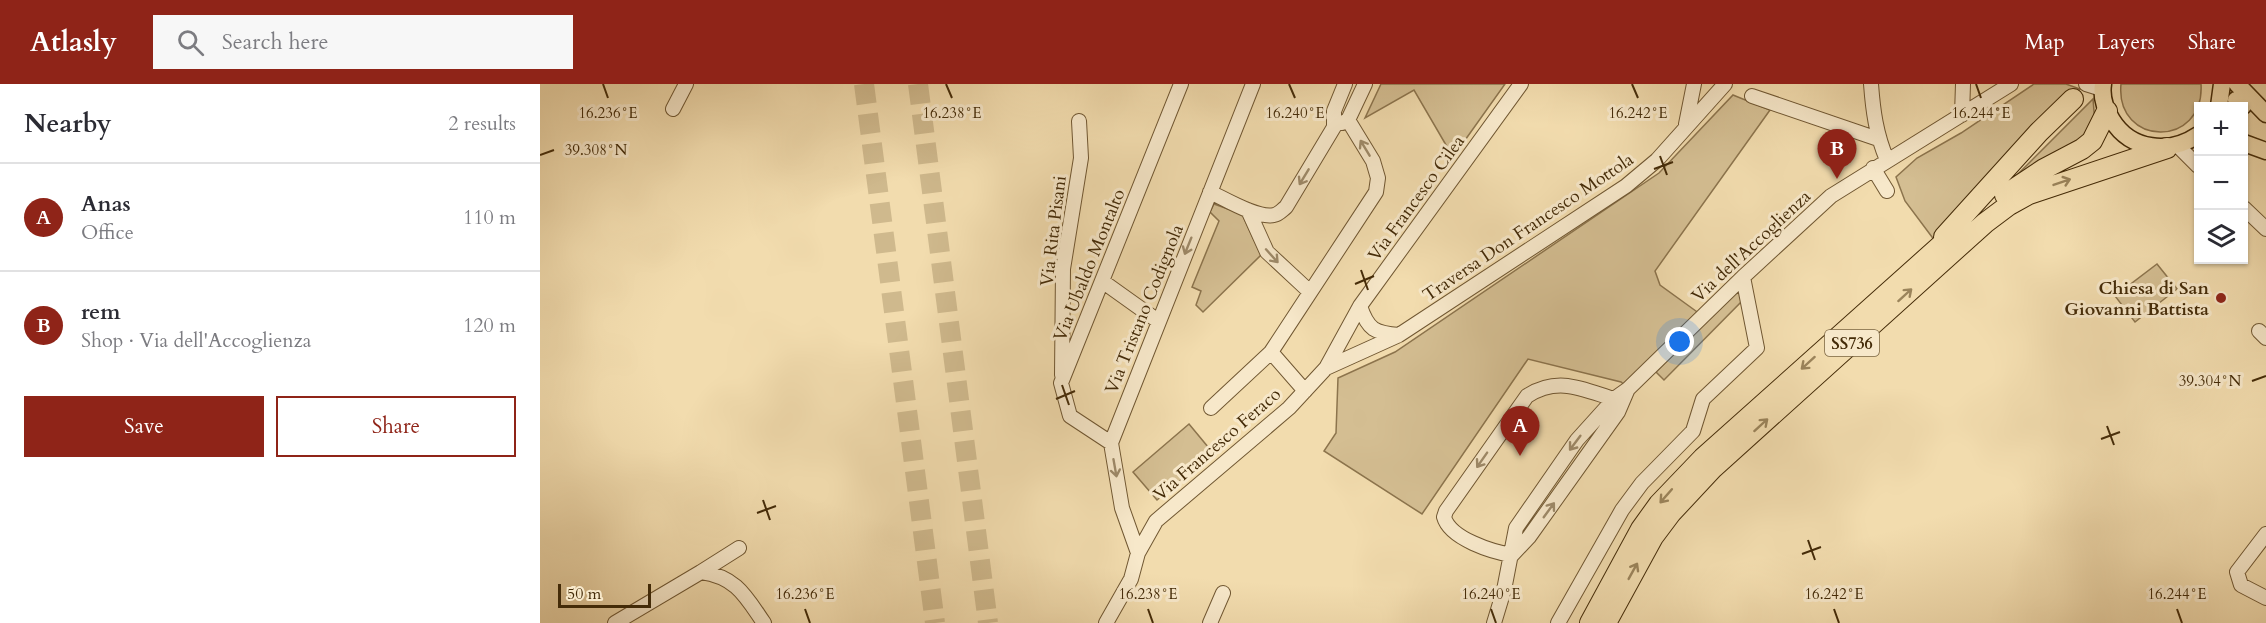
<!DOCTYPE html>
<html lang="en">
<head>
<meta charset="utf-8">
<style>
	:root { --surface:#fff; --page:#f7f7f7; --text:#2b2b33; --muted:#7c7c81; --line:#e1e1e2; --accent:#8f2418 }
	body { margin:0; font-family:Cardo,serif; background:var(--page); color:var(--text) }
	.controls { position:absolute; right:18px; top:18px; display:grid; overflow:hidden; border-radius:0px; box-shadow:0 2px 4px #0004 }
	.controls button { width:54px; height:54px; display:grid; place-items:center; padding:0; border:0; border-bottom:2px solid var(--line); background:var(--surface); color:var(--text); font:30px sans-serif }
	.scale { position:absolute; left:18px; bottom:15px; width:93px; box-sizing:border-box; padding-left:6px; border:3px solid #442b08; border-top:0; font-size:16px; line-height:21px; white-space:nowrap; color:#442b08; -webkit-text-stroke:4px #f7e8ca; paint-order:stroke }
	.you { position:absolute; left:1140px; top:258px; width:21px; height:21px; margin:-15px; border:4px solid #fff; border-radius:50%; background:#1a73e8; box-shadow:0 0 0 9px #1a73e833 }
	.badge { display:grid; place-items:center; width:39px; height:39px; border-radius:50%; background:var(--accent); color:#fff; font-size:20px; font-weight:700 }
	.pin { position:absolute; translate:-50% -50px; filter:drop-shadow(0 2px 3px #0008) }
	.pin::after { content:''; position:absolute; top:32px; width:21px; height:18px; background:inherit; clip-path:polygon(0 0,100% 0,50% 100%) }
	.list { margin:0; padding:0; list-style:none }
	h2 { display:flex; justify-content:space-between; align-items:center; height:78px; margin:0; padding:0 24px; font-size:26px }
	h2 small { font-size:20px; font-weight:400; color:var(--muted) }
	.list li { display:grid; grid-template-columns:39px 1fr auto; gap:18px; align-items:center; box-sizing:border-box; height:108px; padding:0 24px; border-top:2px solid var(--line) }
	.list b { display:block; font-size:22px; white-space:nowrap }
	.list p { margin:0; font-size:20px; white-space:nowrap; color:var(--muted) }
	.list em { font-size:20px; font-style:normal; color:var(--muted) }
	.actions { display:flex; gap:12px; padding:18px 24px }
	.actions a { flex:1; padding:14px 0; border:2px solid var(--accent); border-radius:0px; text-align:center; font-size:21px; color:var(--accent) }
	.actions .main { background:var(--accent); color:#fff }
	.icon { flex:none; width:33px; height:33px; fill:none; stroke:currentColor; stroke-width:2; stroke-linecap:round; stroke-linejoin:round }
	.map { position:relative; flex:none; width:1726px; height:539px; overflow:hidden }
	header { display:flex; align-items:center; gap:36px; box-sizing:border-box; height:84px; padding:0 30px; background:var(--accent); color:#fff }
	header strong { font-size:28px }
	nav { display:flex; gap:33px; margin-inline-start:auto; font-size:21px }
	.search { width:420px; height:54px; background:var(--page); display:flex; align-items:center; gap:15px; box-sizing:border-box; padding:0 21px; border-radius:0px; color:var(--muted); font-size:22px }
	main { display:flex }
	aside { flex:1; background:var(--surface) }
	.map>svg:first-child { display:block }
	.green { fill:#d4be92; stroke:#8c744d; stroke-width:1.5 }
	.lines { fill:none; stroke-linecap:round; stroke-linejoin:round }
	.highway-tunnel { stroke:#cfb98d; stroke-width:20; stroke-dasharray:20 10; stroke-linecap:butt }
	.minor-casing { stroke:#705732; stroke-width:16 }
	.major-casing { stroke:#442b08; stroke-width:19 }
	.highway-casing { stroke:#442b08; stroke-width:22 }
	.minor { stroke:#f7e8ca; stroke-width:14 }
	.major { stroke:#f2dcae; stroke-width:16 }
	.highway { stroke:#f2dcae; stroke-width:20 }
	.oneway { stroke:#9e8a69 }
	.oneway2 { stroke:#9b845b }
	.ticks { fill:none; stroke:#442b08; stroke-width:2 }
	.poi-dot { fill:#8f2418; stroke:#f7e8ca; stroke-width:2 }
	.labels { text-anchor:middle; stroke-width:6; stroke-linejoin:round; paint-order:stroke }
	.shield { fill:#f7e8ca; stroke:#7a6442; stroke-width:1.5 }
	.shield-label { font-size:16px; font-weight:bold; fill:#442b08 }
	.street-label { font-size:18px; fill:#442b08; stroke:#f7e8ca }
	.poi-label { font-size:18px; font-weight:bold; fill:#442b08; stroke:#f7e8ca; text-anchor:end }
	.ticks-label { font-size:15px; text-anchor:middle; fill:#442b08; stroke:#f7e8ca; stroke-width:6; stroke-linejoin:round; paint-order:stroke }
</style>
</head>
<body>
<header>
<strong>Atlasly</strong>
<div class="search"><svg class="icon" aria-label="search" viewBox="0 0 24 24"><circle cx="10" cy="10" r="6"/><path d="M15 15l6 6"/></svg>Search here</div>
<nav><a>Map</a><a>Layers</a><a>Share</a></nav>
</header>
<main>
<aside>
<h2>Nearby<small>2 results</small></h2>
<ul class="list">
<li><span class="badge">A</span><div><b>Anas</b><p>Office</p></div><em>110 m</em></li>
<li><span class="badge">B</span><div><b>rem</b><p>Shop · Via dell'Accoglienza</p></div><em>120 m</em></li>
</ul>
<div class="actions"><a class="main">Save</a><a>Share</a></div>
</aside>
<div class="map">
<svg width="1726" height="539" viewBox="0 0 1726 539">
	<rect width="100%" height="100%" fill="#f2dcae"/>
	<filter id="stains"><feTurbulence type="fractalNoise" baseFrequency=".00333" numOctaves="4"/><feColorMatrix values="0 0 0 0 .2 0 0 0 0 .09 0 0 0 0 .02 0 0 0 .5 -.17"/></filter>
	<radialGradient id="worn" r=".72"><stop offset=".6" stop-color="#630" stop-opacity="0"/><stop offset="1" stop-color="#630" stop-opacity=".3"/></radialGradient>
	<path class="green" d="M 841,0 L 965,0 L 913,73 L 874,6 L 825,34 Z
		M 1494,0 L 1526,0 L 1540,5 L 1395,157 L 1365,117 L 1356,93 L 1377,74 L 1421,49 Z
		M 1581,0 L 1661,0 C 1665,65 1575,63 1581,0 Z
		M 1193,11 L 1230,26 L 1115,187 L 1120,201 L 1160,230 L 1087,303 L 1081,298 L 988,275 L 882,430 L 784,367 L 796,349 L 798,294 L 855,268 L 1119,89 Z
		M 1553,15 L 1555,39 L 1553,47 L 1477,91 Z
		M 674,120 L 702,130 L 721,171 L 663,228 L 656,221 L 661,207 L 652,203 L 679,137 L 670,128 Z
		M 1617,180 L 1637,205 L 1595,238 L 1575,212 Z
		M 1198,204 L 1203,216 L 1124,296 L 1116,288 Z
		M 649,340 L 673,369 L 617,416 L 593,388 Z"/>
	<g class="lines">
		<path class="highway-tunnel" d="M 324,0 L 395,539
			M 378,0 L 448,539"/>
		<defs>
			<path id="minor" d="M 1331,0 C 1333,27 1336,50 1347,76
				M 1546,0 L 1562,5
				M 1212,12 L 1338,55
				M 133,25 L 146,0
				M 1422,31 L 1423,0
				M 802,39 L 808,36 L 825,0
				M 1146,40 L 1154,0
				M 794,43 L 794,27 L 805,0
				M 1638,62 L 1658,82
				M 1333,84 L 1347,107
				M 670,108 C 685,115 718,135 734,131 C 739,130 742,126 746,123 L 794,43
				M 1704,124 L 1726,145
				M 708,126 L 727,168 L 770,208
				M 562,197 L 618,237
				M 820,222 C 828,246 835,249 859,251
				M 1719,247 L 1726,254
				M 731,268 L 765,307
				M 786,284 L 859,251 L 1086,102 L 1117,76 L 1185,0
				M 522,291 L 523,185 L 541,74 L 539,37
				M 671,324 L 731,268 L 836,108 L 838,94 L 833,77 L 808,36
				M 571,359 L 530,332 L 521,299 L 641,0
				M 1726,450 L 1697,488 L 1701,501 L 1726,514
				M 598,469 L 582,424 L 571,359 L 713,0
				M 972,471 C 953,468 910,455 904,433 L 906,427 L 987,312 C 1018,292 1042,305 1074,315
				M 972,471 L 989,453 L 1078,328 L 1087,307
				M 161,488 L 199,464
				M 75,539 L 161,488 C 197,493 206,513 224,539
				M 566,539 L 591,495 L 598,469 L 616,437 L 749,324 L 786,284 L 820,222 L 981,0
				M 670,539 L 683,509
				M 954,539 L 964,506 L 976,444 L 1037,356 L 1074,315 L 1088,305 L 1203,193 L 1291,112 L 1471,0
				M 1018,539 L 1082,426 L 1102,399 L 1153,347 L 1163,315 L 1217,264 L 1203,193"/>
			<path id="major" d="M 1563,0 C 1561,13 1565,25 1572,36 C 1591,67 1630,70 1658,51
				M 1697,0 L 1726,30
				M 1696,16 L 1703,22
				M 1679,22 L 1682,0
				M 1704,59 L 1726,67"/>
			<path id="highway" d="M 1465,111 L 1504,85 L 1542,65 L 1552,57 L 1567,27
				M 1404,153 L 1499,48 L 1533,15
				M 1050,539 L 1101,445 L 1119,420 L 1163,374 L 1418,146
				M 1066,539 L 1113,453 L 1131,429 L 1173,384 L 1445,139 L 1469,121 L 1489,110 L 1627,64"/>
		</defs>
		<use href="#minor" class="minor-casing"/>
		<use href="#major" class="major-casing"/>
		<use href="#highway" class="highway-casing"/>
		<use href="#minor" class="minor"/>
		<use href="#major" class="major"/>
		<use href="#highway" class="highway"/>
	</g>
	<defs><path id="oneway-shaft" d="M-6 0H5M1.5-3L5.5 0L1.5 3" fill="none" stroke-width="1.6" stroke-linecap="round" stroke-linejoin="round" transform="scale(1.5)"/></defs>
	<g class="oneway">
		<use href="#oneway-shaft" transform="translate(825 64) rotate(-121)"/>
		<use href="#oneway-shaft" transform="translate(764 93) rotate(121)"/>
		<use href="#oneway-shaft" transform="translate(648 162) rotate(112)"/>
		<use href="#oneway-shaft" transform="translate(732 172) rotate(48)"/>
		<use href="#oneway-shaft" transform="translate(1035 359) rotate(127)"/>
		<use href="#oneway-shaft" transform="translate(942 376) rotate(125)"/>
		<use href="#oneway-shaft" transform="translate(575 384) rotate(80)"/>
		<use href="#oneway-shaft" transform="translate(1009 426) rotate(-54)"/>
	</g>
	<g class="oneway2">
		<use href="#oneway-shaft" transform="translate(1522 98) rotate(-19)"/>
		<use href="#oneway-shaft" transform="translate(1365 211) rotate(-42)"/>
		<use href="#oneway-shaft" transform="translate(1268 279) rotate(138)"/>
		<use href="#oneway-shaft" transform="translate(1221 341) rotate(-42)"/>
		<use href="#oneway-shaft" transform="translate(1126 412) rotate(131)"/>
		<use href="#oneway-shaft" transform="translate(1093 487) rotate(-61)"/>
	</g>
	<path class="ticks" d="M 63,0 L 68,14M 406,0 L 412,14M 749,0 L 755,14M 1092,0 L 1098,14M 1436,0 L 1441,14M 0,71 L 14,66M 1120,72 L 1127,91M 1114,85 L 1133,78M 821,186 L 828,206M 815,200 L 834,192M 1712,297 L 1726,292M 522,301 L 529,321M 516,315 L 535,307M 1567,342 L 1574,361M 1561,355 L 1580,348M 223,416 L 230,436M 217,429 L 236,422M 1268,456 L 1275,476M 1262,470 L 1281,463M 265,525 L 270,539M 608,525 L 613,539M 951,525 L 956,539M 1294,525 L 1299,539M 1637,525 L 1642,539"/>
	<circle class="poi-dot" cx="1681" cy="214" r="6"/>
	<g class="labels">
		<rect class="shield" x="1285" y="246" width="54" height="26" rx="4.5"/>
		<g class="shield-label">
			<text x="1312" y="265">SS736</text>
		</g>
		<g class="street-label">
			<text transform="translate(876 114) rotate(-54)" y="6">Via Francesco Cilea</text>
			<text transform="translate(988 143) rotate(-34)" y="6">Traversa Don Francesco Mottola</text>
			<text transform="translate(513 147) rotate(-83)" y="6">Via Rita Pisani</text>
			<text transform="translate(1211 162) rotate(-43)" y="6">Via dell'Accoglienza</text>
			<text transform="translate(549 181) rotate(-68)" y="6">Via Ubaldo Montalto</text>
			<text transform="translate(604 225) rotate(-68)" y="6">Via Tristano Codignola</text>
			<text transform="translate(677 360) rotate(-41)" y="6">Via Francesco Feraco</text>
		</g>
		<g class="poi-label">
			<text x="1669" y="210">Chiesa di San<tspan x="1669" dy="21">Giovanni Battista</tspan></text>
		</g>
	</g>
	<g class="ticks-label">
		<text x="68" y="34">16.236°E</text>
		<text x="412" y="34">16.238°E</text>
		<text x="755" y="34">16.240°E</text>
		<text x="1098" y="34">16.242°E</text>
		<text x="1441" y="34">16.244°E</text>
		<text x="56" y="71">39.308°N</text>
		<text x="1670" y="302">39.304°N</text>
		<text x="265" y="515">16.236°E</text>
		<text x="608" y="515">16.238°E</text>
		<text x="951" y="515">16.240°E</text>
		<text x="1294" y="515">16.242°E</text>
		<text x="1637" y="515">16.244°E</text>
	</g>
	<rect width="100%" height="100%" filter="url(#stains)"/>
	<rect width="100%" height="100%" fill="url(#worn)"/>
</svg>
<div class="controls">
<button>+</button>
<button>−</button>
<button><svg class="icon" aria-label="layers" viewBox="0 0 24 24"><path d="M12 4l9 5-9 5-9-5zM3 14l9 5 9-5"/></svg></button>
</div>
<div class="scale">50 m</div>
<div class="you"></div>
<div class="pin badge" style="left:980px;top:372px">A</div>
<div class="pin badge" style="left:1297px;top:95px">B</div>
</div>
</main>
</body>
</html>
